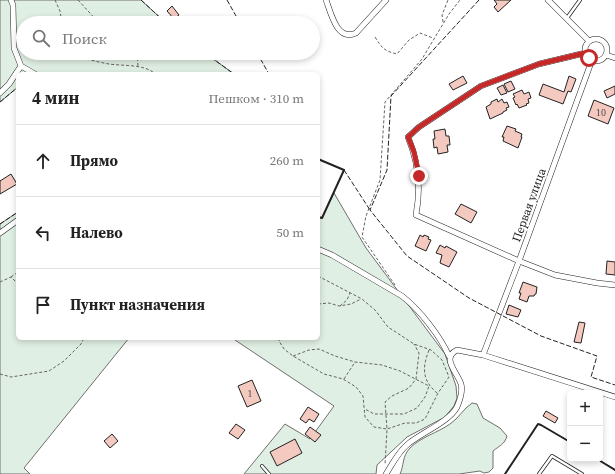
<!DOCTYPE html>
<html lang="ru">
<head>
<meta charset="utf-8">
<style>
	:root { --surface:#fff; --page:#f2f2f2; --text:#222; --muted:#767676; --line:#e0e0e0 }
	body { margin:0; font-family:"Source Serif 4",serif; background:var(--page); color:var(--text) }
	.controls { position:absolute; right:12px; bottom:12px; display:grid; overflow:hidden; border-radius:6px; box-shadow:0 2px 6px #0003 }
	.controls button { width:36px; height:36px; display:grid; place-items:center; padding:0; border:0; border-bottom:1px solid var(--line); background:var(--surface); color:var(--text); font:20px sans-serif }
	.stop { position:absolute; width:12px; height:12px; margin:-9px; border:3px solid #c62828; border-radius:50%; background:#fff }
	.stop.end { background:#c62828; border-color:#fff; box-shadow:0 1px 4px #0008 }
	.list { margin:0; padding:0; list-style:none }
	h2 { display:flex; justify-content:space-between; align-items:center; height:52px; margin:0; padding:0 16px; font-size:17px }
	h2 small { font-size:13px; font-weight:400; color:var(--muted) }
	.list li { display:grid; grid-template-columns:26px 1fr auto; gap:12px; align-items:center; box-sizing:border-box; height:72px; padding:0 16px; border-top:1px solid var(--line) }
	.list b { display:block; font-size:15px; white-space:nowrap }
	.list em { font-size:13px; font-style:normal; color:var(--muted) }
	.icon { flex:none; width:22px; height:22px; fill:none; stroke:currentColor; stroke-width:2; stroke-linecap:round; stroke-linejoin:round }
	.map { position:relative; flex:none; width:615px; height:474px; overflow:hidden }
	.search { position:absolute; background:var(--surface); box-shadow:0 2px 6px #0003; left:16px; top:16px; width:304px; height:44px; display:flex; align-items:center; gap:10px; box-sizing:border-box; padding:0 14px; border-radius:22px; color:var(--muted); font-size:15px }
	.panel { position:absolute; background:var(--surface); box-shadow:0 2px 6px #0003; left:16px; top:72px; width:304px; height:268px; border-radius:6px }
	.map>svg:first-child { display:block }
	.green { fill:#e0efe3; stroke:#6f6f6f }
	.building { fill:#f3c9c0; stroke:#222 }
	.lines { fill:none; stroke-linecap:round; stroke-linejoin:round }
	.service-casing { stroke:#222; stroke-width:4 }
	.minor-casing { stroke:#222; stroke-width:6 }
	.path { stroke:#646464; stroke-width:1; stroke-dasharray:3 2; stroke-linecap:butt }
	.service { stroke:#fff; stroke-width:2.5 }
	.minor { stroke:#fff; stroke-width:5 }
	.fence { stroke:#222; stroke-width:1; stroke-dasharray:5 2; stroke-linecap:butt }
	.wall { stroke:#222; stroke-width:2 }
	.route { stroke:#c62828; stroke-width:5 }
	.labels { text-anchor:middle; stroke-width:3; stroke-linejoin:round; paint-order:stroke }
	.number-label { font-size:10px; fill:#564c4a }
	.street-label { font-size:12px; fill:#222; stroke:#fff }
</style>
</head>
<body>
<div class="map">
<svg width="615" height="474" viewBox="0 0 615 474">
	<rect width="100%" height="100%" fill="#fff"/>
	<path class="green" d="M 0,0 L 141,0 L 166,23 L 23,23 L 23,53 L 205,53 L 234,74 L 18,74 L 18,87 L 0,102 Z
		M 334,193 L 366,248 L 445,354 L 456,386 L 457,398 L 454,406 L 445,417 L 407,437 L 377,465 L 376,474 L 244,474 L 285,424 L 310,439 L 334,406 L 232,338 L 318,338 L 318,217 L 322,218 Z
		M 18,212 L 18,338 L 129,338 L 24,468 L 30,474 L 0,474 L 0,224 Z
		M 472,403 L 477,404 L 483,418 L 500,428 L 507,436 C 505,444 499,446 493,451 L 493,468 L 489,472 L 484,473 L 480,471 L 459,474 L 400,474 C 404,466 402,456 410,448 C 421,437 437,433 450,424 C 459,418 463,409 472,403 Z"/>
	<path class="building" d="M 494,0 L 511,0 L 498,12 L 494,7 L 497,4 Z
		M 172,6 L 179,15 L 174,19 L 167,11 Z
		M 463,76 L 467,83 L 453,90 L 449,84 Z
		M 569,76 L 576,79 L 571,92 L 568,91 L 563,104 L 539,95 L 543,84 L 564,92 Z
		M 511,81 L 515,89 L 508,92 L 504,84 Z
		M 503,85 L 507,93 L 501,95 L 497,88 Z
		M 615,86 L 615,94 L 607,98 L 604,91 Z
		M 522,90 L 524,94 L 529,92 L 531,98 L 528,99 L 529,103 L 526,104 L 527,105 L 519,108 L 517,104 L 516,105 L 513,98 L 515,97 L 513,94 Z
		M 497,99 L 498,102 L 502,99 L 504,103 L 507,102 L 509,107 L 506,108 L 507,110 L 503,112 L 503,113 L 490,119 L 486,107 L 491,104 L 491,102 Z
		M 594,100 L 614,108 L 608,124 L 588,116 Z
		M 507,126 L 516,129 L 515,131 L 522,134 L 521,137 L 522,137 L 518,148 L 503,141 L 504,137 L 502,137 Z
		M 445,129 L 446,136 L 449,136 L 450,145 L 447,145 L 448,152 L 438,154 L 437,147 L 434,148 L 433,139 L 435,139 L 434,131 Z
		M 11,174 L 17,184 L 0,194 L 0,181 Z
		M 461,204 L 477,212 L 471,223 L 455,214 Z
		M 420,235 L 423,237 L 424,235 L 429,237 L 428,239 L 431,240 L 426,251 L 415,246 Z
		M 440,245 L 445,248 L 446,246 L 457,252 L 449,267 L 440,263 L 442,255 L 436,253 Z
		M 607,261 L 615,262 L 615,275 L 606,274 Z
		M 523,282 L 537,287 L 536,294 L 535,294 L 534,296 L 529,296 L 527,302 L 519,299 L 521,293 L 519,293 Z
		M 509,305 L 521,310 L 518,317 L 506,314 Z
		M 579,322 L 585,323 L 581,343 L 574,342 Z
		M 252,380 L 261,401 L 247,407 L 238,386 Z
		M 308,407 L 319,414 L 314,422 L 309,419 L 306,423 L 300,419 Z
		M 546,411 L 558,418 L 555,423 L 543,416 Z
		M 236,424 L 245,430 L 238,439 L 229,433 Z
		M 310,427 L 321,435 L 315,442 L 305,434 Z
		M 112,434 L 118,441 L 110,448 L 104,441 Z
		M 295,439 L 302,453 L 277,466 L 270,452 Z"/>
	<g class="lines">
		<defs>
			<path id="service" d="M 567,18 L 580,0
				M 262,466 L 269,474
				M 539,474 L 552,456 L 582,474"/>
			<path id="minor" d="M 11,0 L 13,5 L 14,48 L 21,66
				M 326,0 C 331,13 337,42 356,33 L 386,0
				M 548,0 L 589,41
				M585 50a11 11 0 1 1 22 0a11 11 0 1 1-22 0Z
				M 585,53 L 539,64 L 481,86 L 419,127 L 408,137 C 419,163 421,188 416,215 L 519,261 L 555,275 L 597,283 L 615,285
				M 606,55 L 615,58
				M 0,93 L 9,84 L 21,66 L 35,74
				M 0,233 L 18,220
				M 318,249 L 332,255 L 402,296 C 420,310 440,336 449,356
				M 483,355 L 519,261 L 592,60
				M 386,474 C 393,463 398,452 408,444 C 421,433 449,422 457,407 C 460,400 463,391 461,384 C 457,372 441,358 457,350 L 483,355 L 615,397"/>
		</defs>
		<use href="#service" class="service-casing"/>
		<use href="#minor" class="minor-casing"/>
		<path class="path" d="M 55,0 L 60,11 L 62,23
			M 78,0 L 99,23
			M 443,22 L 442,15 L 448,0
			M 375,37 C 382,48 384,51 397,54 L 409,40 L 420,33 L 433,38
			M 73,53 C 83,59 98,62 109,64 C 122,66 146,64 155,74
			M 137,53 L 138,66
			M 318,276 L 362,299 L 375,310 L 388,327 L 414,344 L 431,350 L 442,360 L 449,377 L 438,393 L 425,419 L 416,423 L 405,423 L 387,429 L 385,465
			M 11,277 L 18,272
			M 0,282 L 11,277 L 18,284
			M 395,285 L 362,237 L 366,216 L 380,180 L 385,102 L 422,59 L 449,14 L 460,0
			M 318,304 L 329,303 L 339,306 L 351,304 L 361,299
			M 340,306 L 347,300 L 350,293
			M 276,338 L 279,341
			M 280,338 L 279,341 L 284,349 L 293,356 L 324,374 L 343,379 L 356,387 L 363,396 L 365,417 L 374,427 L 387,429 L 385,402 L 392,396 L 409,388 L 416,379 L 419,353 L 414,344
			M 429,350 C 422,368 422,380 437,393
			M 293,356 L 309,350 L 319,349 L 335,356 L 355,362 L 382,365 L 400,371 L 429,386 L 425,397 L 417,408 L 404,414 L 374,414 L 365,409
			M 0,374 L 11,377 L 49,371 L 64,361 L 81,344 L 84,338
			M 344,379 L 355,362"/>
		<use href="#service" class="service"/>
		<use href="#minor" class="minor"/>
		<path class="fence" d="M 141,0 L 166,23
			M 227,0 L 240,23
			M 479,0 L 391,96 L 387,170 L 370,210 L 407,256 L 469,298 L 541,336 L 597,356 L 591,377 L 615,385
			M 205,53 L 234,74
			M 257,53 L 269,74
			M 0,102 L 18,87
			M 344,170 L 370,210
			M 0,224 L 18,212"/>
		<path class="wall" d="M 318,159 L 344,170 L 322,218 L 318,217
			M 597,459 L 615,470
			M 505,474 L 538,424 L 541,425 L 570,442"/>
	</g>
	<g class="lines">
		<path class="route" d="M 419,176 L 414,152 L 408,137 L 419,127 L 481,86 L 539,64 L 585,53 L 589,58"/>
	</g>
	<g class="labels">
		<g class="number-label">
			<text x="601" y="116">10</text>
			<text x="250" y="397">1</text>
		</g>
		<g class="street-label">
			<text transform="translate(529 205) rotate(-70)" y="4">Первая улица</text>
		</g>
	</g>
</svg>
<div class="controls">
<button>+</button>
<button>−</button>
</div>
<div class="stop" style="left:589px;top:58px"></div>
<div class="stop end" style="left:419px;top:176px"></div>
<div class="search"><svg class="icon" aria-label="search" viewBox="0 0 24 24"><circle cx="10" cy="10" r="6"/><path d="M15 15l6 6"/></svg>Поиск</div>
<section class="panel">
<h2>4 мин<small>Пешком · 310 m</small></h2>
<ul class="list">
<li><svg class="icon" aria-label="ahead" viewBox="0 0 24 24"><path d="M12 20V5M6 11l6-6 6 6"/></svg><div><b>Прямо</b></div><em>260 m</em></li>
<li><svg class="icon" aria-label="left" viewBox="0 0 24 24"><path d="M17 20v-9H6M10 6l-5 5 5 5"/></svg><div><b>Налево</b></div><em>50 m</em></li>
<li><svg class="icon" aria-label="arrive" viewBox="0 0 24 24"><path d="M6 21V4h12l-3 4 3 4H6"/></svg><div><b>Пункт назначения</b></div></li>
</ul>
</section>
</div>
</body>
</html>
